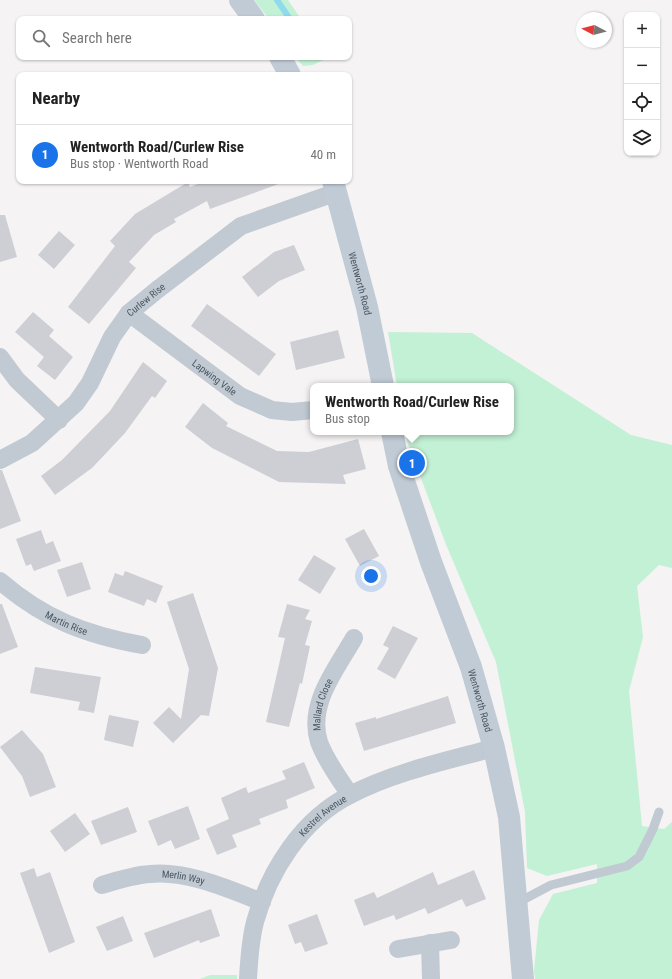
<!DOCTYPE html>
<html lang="en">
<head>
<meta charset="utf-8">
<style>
	:root { --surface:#fff; --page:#f6f6f6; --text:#222; --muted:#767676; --line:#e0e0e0; --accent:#1a73e8 }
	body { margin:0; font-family:"Roboto Condensed",sans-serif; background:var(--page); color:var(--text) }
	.controls { position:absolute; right:12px; top:12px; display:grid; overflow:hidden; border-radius:8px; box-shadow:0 1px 3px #0004 }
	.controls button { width:36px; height:36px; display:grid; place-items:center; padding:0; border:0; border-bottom:1px solid var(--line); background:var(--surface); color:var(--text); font:20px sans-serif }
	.compass { position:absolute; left:576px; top:12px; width:36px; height:36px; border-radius:50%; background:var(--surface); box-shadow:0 1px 3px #0004; rotate:277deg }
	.you { position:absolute; left:371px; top:576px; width:14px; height:14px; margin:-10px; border:3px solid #fff; border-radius:50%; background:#1a73e8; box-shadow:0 0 0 6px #1a73e833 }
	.badge { display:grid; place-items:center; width:26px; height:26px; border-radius:50%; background:var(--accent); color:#fff; font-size:13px; font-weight:700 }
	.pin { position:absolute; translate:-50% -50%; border:2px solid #fff; box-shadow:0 1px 4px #0006 }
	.popup { position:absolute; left:310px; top:383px; width:204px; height:52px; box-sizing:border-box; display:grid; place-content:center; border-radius:8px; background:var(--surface); filter:drop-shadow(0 1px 3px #0005); font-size:13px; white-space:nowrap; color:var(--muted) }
	.popup b { font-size:15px; color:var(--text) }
	.popup::after { content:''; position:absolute; left:50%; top:100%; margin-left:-8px; border:8px solid transparent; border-top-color:var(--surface) }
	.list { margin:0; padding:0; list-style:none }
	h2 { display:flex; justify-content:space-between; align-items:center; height:52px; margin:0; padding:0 16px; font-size:17px }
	h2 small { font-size:13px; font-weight:400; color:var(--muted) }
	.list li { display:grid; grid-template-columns:26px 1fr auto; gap:12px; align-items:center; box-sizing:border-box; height:60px; padding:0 16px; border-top:1px solid var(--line) }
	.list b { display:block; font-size:15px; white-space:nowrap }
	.list p { margin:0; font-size:13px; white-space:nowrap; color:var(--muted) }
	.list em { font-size:13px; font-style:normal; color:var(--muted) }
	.icon { flex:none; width:22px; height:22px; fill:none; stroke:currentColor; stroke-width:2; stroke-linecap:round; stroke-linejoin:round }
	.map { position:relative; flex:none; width:672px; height:979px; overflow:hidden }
	.search { position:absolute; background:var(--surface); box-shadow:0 1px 3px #0004; left:16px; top:16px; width:336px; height:44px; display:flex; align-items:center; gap:10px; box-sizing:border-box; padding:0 14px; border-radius:8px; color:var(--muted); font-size:15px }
	.panel { position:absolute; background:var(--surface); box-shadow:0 1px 3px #0004; left:16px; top:72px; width:336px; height:112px; border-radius:8px }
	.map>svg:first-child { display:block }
	.green { fill:#c3f1d5 }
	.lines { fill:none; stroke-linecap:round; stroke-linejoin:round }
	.stream { stroke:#90daee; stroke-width:6 }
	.building { fill:#cdcfd5 }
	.lane { stroke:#c1cad2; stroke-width:9 }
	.street { stroke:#c1cad2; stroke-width:18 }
	.secondary { stroke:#c1cbd6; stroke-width:22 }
	.labels { text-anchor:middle; stroke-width:3.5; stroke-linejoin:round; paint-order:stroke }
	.street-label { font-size:10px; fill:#4a5661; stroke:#fff }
</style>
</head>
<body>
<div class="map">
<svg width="672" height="979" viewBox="0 0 672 979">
	<rect width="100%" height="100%" fill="#f5f3f3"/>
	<path class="green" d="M 254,0 L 288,0 L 301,19 L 269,19 Z
		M 295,57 L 324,57 L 325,59 L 313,65 L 303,66 Z
		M 388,332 L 472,333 L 631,435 L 672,445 L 672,568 L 659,565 L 637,586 L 643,637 L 629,691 L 642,826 L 664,829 L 672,822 L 672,979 L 535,979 L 534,971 L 539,920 L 553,894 L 597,883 L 597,864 L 547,876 L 527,868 L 525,812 L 496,662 L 447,547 L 408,444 L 405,432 L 511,432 L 511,386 L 397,386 Z
		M 210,975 L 237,975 L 237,979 L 200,979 Z"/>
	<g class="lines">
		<path class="stream" d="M 277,0 L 290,19"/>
	</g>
	<path class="building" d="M 205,181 L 281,181 L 281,183 L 210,209 L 207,201 L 174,219 L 176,222 L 154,235 L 129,262 L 136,268 L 89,324 L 68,307 L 115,246 L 110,241 L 135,214 L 188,182 L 190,187 Z
		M 0,215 L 5,215 L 17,257 L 0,262 Z
		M 59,231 L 75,245 L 54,269 L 38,255 Z
		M 294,245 L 305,270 L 279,281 L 258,297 L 242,277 L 274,252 Z
		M 207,304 L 276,354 L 259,376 L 191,326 Z
		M 33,312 L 54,330 L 49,336 L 73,357 L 55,380 L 37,366 L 44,357 L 15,332 Z
		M 338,330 L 345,358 L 296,370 L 290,342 Z
		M 143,362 L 167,381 L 155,398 L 152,396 L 125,433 L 92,468 L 55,495 L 41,476 L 62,460 L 110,411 Z
		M 203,403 L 228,423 L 226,426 L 277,451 L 309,452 L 358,439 L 366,469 L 343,475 L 346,484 L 279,482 L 212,448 L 185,427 Z
		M 0,470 L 2,470 L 21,521 L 0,529 Z
		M 364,529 L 379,556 L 360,566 L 345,539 Z
		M 41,530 L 46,544 L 53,541 L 61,561 L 34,571 L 31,564 L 26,566 L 16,539 Z
		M 314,555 L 336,568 L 320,594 L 298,580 Z
		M 82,562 L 91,589 L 67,597 L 57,570 Z
		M 125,571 L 163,586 L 156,603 L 147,599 L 144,606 L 108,592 L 115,573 L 123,576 Z
		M 193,593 L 218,668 L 209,716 L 201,715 L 173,743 L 153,723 L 169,707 L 181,719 L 189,669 L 167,602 Z
		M 0,604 L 2,604 L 18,647 L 0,654 Z
		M 287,604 L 310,610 L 305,619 L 312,621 L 305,645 L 310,646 L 302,684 L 300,683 L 289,727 L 266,722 L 285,638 L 278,637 Z
		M 393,626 L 418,638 L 395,679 L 377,669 L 389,648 L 383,645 Z
		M 35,667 L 101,677 L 94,713 L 78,710 L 80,702 L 30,693 Z
		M 448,696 L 456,723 L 364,751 L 355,723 L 376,717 L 376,719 Z
		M 109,715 L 139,721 L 133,747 L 104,740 Z
		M 22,730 L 43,754 L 56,787 L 30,797 L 22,776 L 0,747 Z
		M 304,762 L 315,788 L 286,800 L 288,808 L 259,819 L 261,824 L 232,835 L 237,847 L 217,855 L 206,829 L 229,819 L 221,798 L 246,787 L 248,793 L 286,779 L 282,771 Z
		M 188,806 L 200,839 L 175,849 L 171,840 L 158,846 L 148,821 Z
		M 128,807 L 137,832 L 101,845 L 91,821 Z
		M 75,813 L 90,834 L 65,852 L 50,831 Z
		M 34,868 L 37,877 L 50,872 L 75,942 L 49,953 L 20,873 Z
		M 474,870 L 486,899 L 466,907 L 462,899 L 428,914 L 425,908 L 396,920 L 394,915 L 364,926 L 354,900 L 374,892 L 377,898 L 433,872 L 438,885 Z
		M 211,909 L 220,936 L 200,943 L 199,940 L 154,958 L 144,933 Z
		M 317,914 L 328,944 L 305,952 L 301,942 L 295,944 L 288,925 Z
		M 123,916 L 133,941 L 107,951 L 96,927 Z"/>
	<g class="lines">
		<path class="lane" d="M 517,903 L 551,885 L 627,866 L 639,857 L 653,829 L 659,812"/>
		<g class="street">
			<path id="s1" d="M 129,313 L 240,396 L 272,410 L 292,412 L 313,410"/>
			<path d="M 0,357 L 17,380 L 59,420"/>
			<path id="s2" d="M 0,460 L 32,443 L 76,403 L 90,383 L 112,337 L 129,313 L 157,290 L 241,226 L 337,192"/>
			<path id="s3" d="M 0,581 C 44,619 86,635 142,645"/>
			<path id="s4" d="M 350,795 C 339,778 326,761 319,742 C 307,704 337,668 354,638"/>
			<path id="s5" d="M 102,885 C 118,880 134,875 150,874 C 186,870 229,889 262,902"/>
			<path d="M 430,943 L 431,979"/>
			<path d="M 398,949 L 451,940"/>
			<path id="s6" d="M 248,979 C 249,960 250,941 255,922 C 269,871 302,819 350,795 C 394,772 446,761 494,748"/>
		</g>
		<g class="secondary">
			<path d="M 240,0 L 254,19"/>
			<path d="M 280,57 L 290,75"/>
			<path id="s7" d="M 333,181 L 367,307 L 383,386"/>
			<path id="s8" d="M 392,432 L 399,466 L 431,562 L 471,667 L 494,748 L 509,817 L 523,979"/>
		</g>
	</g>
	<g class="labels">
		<g class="street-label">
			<text dy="4" stroke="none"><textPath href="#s7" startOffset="106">Wentworth Road</textPath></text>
			<text dy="4" stroke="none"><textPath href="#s2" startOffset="222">Curlew Rise</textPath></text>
			<text dy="4" stroke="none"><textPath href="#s1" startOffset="107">Lapwing Vale</textPath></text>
			<text dy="4" stroke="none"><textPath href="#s3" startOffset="79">Martin Rise</textPath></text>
			<text dy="4" stroke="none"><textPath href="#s8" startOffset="283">Wentworth Road</textPath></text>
			<text dy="4" stroke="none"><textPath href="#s4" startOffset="100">Mallard Close</textPath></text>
			<text dy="4" stroke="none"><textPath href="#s6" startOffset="186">Kestrel Avenue</textPath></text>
			<text dy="4" stroke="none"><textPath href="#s5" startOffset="83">Merlin Way</textPath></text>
		</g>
	</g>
</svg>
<div class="controls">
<button>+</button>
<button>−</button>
<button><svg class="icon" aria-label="locate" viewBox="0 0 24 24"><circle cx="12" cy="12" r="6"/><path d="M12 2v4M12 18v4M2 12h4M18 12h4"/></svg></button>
<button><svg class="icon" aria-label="layers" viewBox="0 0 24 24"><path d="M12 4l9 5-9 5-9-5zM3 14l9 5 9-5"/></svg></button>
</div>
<svg class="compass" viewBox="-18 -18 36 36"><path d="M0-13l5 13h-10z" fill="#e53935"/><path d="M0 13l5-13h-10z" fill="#767676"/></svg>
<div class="you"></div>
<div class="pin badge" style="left:412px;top:463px">1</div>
<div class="popup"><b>Wentworth Road/Curlew Rise</b>Bus stop</div>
<div class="search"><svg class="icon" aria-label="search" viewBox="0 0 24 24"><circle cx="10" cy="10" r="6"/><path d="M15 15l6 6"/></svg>Search here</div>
<section class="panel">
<h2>Nearby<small></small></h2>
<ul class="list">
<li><span class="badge">1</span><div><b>Wentworth Road/Curlew Rise</b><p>Bus stop · Wentworth Road</p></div><em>40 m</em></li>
</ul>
</section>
</div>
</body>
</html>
